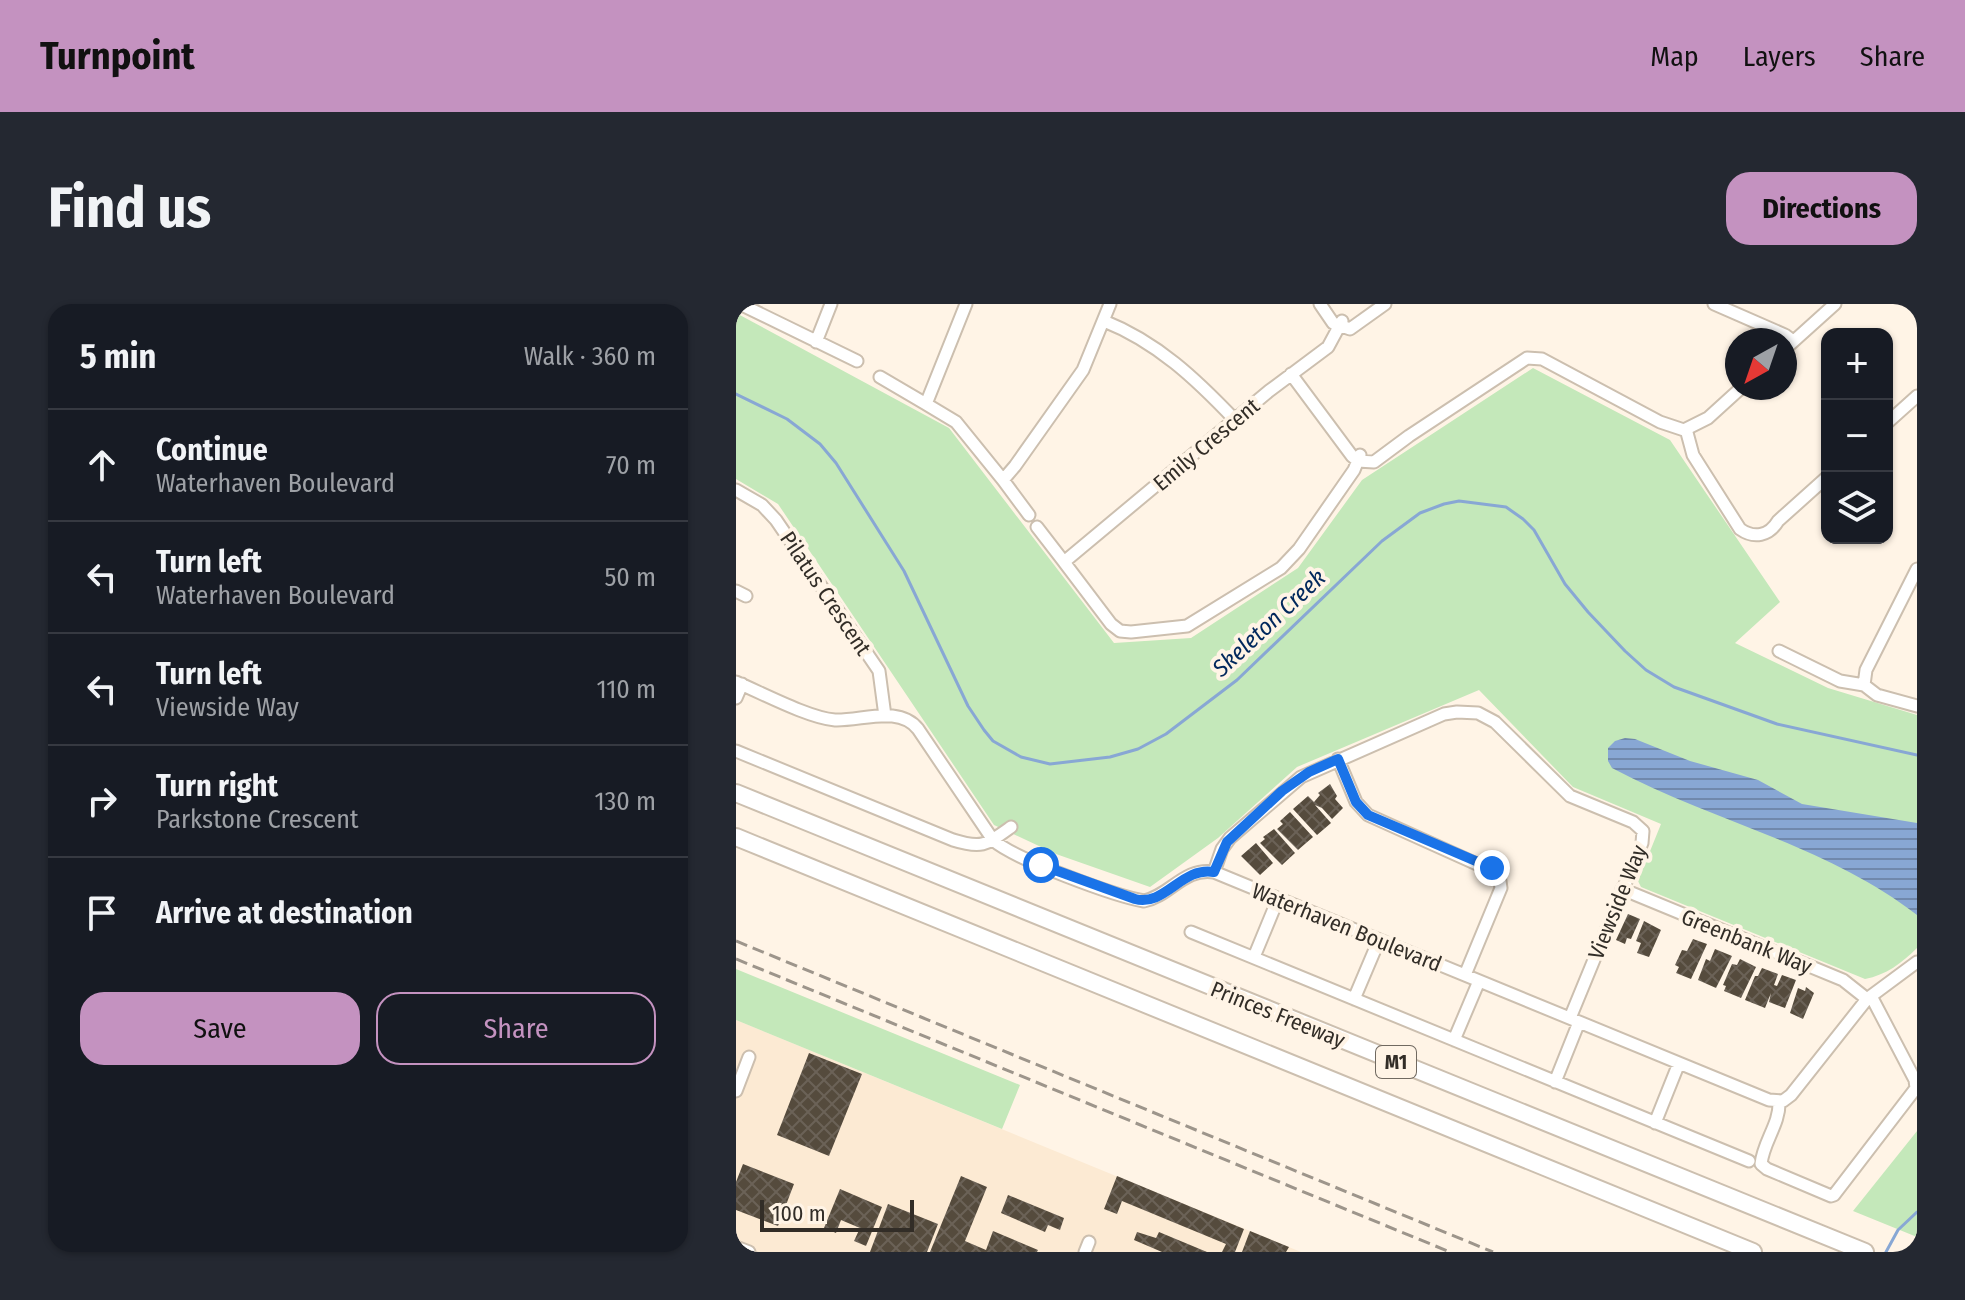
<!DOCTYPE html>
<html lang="en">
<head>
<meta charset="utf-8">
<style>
	:root { --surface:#171b24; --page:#242831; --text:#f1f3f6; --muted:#9ea1a6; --line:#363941; --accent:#c492c0 }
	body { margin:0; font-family:"Fira Sans Condensed",sans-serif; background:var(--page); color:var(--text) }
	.controls { position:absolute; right:24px; top:24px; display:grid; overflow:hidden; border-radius:16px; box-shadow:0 2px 6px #0004 }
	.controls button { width:72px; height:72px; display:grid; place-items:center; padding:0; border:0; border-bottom:2px solid var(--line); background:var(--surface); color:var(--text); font:40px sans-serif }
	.compass { position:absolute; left:989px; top:24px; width:72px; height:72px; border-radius:50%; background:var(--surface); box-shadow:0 2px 6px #0004; rotate:220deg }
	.scale { position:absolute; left:24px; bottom:20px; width:154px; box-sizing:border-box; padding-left:8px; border:4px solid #322d27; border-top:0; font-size:22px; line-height:28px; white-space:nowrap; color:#322d27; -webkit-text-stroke:6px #fff4e6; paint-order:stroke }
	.stop { position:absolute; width:24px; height:24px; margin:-18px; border:6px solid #1a73e8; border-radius:50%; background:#fff }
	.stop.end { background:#1a73e8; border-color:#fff; box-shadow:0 2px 8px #0008 }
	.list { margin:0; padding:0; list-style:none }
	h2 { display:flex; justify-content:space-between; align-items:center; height:104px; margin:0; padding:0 32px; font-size:34px }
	h2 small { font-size:26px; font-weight:400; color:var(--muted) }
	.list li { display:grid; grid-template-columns:52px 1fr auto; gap:24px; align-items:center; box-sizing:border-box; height:112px; padding:0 32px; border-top:2px solid var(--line) }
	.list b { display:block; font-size:30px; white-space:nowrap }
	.list p { margin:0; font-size:26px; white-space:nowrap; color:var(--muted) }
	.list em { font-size:26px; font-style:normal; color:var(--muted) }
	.actions { display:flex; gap:16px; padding:24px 32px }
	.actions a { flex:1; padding:18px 0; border:2px solid var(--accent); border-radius:24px; text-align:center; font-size:28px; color:var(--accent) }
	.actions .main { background:var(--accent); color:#111 }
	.icon { flex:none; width:44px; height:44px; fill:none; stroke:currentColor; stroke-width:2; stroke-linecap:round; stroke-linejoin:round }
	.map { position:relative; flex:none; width:1181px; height:948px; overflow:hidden; border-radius:24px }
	header { display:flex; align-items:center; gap:48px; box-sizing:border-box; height:112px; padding:0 40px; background:var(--accent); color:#111 }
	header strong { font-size:38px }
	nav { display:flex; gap:44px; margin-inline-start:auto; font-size:28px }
	.intro { display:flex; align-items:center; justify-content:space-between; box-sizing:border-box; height:192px; padding:0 48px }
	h1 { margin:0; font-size:56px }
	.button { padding:20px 36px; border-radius:24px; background:var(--accent); color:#111; font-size:28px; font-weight:700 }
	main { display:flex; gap:48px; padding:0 48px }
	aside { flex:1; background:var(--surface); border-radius:24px; box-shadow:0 2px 6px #0004 }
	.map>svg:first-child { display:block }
	.built { fill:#fcead3 }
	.green { fill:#c4e8ba }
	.water { fill:url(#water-rules) }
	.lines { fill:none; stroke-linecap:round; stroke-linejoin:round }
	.stream { stroke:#88a7d4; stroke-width:3 }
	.building { fill:url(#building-cross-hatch) }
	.minor-casing { stroke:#ccbfaf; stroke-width:15 }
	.highway-casing { stroke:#ccbfaf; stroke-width:20 }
	.minor { stroke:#fff; stroke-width:11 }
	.highway { stroke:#fff; stroke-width:16 }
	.rail { stroke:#9d958b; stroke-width:3; stroke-dasharray:12 6; stroke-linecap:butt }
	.route { stroke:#1a73e8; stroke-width:10 }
	.labels { text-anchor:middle; stroke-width:8; stroke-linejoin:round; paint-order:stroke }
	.shield { fill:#fff4e6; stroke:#706960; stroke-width:2 }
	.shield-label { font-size:20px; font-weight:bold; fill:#322d27 }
	.street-label { font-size:22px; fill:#322d27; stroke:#fff4e6 }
	.water-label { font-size:24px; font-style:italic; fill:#01275c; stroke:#fff4e6 }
</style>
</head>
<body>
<header>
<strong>Turnpoint</strong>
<nav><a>Map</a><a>Layers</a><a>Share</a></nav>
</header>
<div class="intro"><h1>Find us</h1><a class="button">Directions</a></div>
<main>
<aside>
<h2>5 min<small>Walk · 360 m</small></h2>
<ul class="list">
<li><svg class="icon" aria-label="ahead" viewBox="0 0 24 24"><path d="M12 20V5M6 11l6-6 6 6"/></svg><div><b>Continue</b><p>Waterhaven Boulevard</p></div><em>70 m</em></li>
<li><svg class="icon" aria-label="left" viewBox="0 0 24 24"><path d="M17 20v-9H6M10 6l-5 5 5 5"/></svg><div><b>Turn left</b><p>Waterhaven Boulevard</p></div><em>50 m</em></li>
<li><svg class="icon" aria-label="left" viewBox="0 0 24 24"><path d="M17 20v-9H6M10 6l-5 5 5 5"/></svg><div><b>Turn left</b><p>Viewside Way</p></div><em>110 m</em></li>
<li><svg class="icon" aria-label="right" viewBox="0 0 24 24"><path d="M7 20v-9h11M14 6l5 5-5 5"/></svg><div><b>Turn right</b><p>Parkstone Crescent</p></div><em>130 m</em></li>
<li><svg class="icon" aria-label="arrive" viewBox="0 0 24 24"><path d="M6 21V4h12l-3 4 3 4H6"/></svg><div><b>Arrive at destination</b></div></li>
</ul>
<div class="actions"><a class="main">Save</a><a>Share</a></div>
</aside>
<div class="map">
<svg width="1181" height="948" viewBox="0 0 1181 948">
	<defs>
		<pattern id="water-rules" width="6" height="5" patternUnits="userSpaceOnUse" patternTransform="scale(2)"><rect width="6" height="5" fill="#88a7d4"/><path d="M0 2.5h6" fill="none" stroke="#7088ac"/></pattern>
		<pattern id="building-cross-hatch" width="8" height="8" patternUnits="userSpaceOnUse" patternTransform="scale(2)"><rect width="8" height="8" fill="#554b3d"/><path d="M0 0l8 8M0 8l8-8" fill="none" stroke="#6b6257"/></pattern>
	</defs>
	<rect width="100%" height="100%" fill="#fff4e6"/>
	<path class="built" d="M 0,716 L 514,927 L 565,948 L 0,948 Z"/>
	<path class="green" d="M 0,9 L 213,124 L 378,339 L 455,334 L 562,264 L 626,176 L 797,64 L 934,136 L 1044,298 L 999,339 L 1092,384 L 1181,411 L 1181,644 C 1166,659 1150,671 1129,675 L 905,583 L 902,577 L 925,520 L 837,483 L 743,386 L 561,463 L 482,534 L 414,583 L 320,550 L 258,521 L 42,200 L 0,175 Z
		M 0,665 L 284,781 L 266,825 L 0,716 Z
		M 1181,827 L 1181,933 L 1117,907 Z"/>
	<path class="water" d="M 889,434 L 899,435 L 954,457 L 1022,476 L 1066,500 L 1181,519 L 1181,611 C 1091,541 975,517 876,464 L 872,457 L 872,444 L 879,437 Z"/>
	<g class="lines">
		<path class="stream" d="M 0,90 L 51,115 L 84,140 L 100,159 L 168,267 L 232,402 L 248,426 L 257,437 L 285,453 L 314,460 L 374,453 L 402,445 L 430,430 L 501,376 L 646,237 L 684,209 L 708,200 L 723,197 L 770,203 L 787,215 L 798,226 L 829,280 L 852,308 L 889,347 L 910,366 L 938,383 L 1041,420 L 1181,451
			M 1150,948 L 1162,926 L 1181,908"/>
	</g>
	<path class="building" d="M 594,480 L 601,492 L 599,495 L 607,504 L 596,515 L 586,504 L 579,501 L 595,519 L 581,531 L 557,505 L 572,492 L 578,498 L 584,491 L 582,489 Z
		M 554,508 L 577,533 L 562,546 L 541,525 L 547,520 L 544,517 Z
		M 538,525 L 559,549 L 546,561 L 524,539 L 529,535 L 527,533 Z
		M 520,539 L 537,559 L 524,571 L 505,552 Z
		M 892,610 L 904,615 L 895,635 L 891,634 L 889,640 L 880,636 Z
		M 908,617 L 925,626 L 913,653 L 901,649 L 905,639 L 900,637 Z
		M 957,635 L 971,640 L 955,675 L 940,669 L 943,663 L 939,661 L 946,646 L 951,647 Z
		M 979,645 L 996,652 L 980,684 L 962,676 L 970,655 L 974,657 Z
		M 1004,655 L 1020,663 L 1005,694 L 988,687 L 990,682 L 987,681 L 996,660 L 1001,661 Z
		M 1026,664 L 1042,670 L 1038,681 L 1041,682 L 1046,671 L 1060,676 L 1049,704 L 1033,698 L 1035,689 L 1029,704 L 1009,696 L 1019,672 L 1022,672 Z
		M 1070,683 L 1078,689 L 1067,715 L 1054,709 L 1062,684 L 1069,687 Z
		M 73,749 L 126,770 L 93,852 L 41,831 Z
		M 7,860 L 58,880 L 42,922 L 0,906 L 0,878 Z
		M 225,872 L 251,883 L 229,937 L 250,946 L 257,927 L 302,946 L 301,948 L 194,948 Z
		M 381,872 L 508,925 L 499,948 L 486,948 L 490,940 L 386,897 L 381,910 L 368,905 Z
		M 104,885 L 146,903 L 130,942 L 118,937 L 124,924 L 105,916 L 100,929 L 88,924 Z
		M 272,891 L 328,914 L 324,926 L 312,921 L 309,928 L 265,909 Z
		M 152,900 L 202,920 L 191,948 L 134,948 Z
		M 514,927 L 553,943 L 550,948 L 506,948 Z
		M 401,928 L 420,934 L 423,928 L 471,948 L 426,948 L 398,936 Z"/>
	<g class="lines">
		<defs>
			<path id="minor" d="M 4,0 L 121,57
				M 230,0 L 190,100 L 220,118 L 267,176 L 279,162 L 347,66 L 374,0
				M 584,0 L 597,19 L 614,25 L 649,0
				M 978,0 L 1049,31 L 1057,37
				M 368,17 C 421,38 460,75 499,116
				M 606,17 L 592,43 L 533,87 L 328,258 L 375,320 L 384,327 L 395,328 L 451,322 L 545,264 L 563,245 L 618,166 L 624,151
				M 80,38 L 95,0
				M 1049,45 L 1099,0
				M 555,70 L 616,152 L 622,157 L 638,158 L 673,132 L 791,54 L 806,55 L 924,118 L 948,126 L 972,114 L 1005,84
				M 144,73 L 190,100
				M 1151,119 L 1181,92
				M 950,125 L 957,151 L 1004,225 C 1018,235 1033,232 1042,217 L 1091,173
				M 267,176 L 293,211
				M 0,186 L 26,201 L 40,216 L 143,367 L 149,412
				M 301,223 L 328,258
				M 0,287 L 10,292
				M 1043,347 L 1104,377 L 1128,381 L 1141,391 L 1181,402
				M 0,378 C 26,389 73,414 99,416 C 126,417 163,401 182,425 L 257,536 C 278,555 379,592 408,597 C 434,592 448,563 478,568 L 1033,796 L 1047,797 L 1055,791 L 1131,695 L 1181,658
				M 1128,381 L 1130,366 L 1181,265
				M 0,394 L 6,380
				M 0,447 L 217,536 C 246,545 250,541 275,523
				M 602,455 L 620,498 L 632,511 L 763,570 L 765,584 L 729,671
				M 478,568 L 486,545 L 494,534 L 565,473 L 708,410 L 721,408 L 742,409 L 759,418 L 834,492 L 897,518 L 907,527 L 906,539 L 834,714
				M 886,585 L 1107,676 L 1131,695
				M 455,628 L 1013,857
				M 518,653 L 542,595
				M 618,695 L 643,636
				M 718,736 L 743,677
				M 819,778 L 843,718
				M 0,787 L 13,753
				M 1043,798 C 1044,820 1027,838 1025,860 L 1031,865 L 1095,892 L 1098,891 L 1180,784 L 1179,776 L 1135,692
				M 919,819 L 943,759
				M 0,943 L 13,948
				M 349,948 L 353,938"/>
			<path id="highway" d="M 0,489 L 1129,948
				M 0,533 L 1017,948"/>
		</defs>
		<use href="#minor" class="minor-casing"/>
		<use href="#highway" class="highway-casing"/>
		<use href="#minor" class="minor"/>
		<use href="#highway" class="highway"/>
		<path class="rail" d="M 0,637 L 757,948
			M 0,655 L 714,948"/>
	</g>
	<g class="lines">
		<path class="route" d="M 305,561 L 399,595 C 429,603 446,562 478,568 L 491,538 L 546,487 L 573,468 L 602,455 L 620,498 L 632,511 L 756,564"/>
	</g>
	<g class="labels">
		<rect class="shield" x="640" y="742" width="40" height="32" rx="6"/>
		<g class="shield-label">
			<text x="660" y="765">M1</text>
		</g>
		<g class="street-label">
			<text transform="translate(470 140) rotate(-40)" y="8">Emily Crescent</text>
			<text transform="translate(90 289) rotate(56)" y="8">Pilatus Crescent</text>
			<text transform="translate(881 598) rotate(-68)" y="8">Viewside Way</text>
			<text transform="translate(611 623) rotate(22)" y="8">Waterhaven Boulevard</text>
			<text transform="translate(1011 637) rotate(22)" y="8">Greenbank Way</text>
			<text transform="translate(542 710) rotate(22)" y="8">Princes Freeway</text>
		</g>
		<g class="water-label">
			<text transform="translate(533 319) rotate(-43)" y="8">Skeleton Creek</text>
		</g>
	</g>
</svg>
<div class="controls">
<button>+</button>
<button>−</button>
<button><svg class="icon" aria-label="layers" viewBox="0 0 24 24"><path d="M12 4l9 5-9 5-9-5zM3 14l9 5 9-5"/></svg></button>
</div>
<svg class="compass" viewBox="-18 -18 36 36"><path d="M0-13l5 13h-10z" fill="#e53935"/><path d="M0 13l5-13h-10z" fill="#9ea1a6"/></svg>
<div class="scale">100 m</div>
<div class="stop" style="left:305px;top:561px"></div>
<div class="stop end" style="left:756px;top:564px"></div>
</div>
</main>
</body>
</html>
